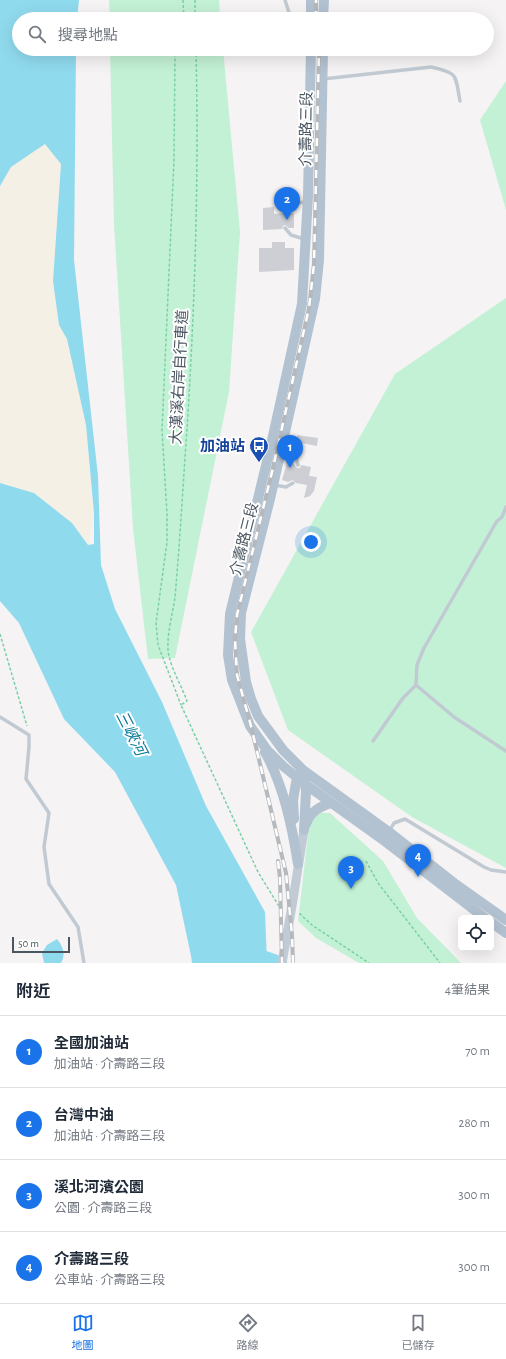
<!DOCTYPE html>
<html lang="zh-TW">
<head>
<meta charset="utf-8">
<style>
	:root { --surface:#fff; --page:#f2f2f3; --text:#1f2937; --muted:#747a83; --line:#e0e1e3; --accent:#1a73e8 }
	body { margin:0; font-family:"Alegreya Sans","Noto Sans TC",sans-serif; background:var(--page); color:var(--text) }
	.controls { position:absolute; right:12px; bottom:12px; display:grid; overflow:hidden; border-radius:6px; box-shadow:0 4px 16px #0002 }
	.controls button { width:36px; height:36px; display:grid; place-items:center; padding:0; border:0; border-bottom:1px solid var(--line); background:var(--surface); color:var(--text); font:20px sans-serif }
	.scale { position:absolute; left:12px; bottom:10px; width:58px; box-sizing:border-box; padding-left:4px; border:2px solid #4a5661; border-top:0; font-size:11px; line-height:14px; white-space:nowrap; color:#4a5661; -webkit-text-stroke:3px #fff; paint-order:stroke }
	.you { position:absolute; left:311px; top:542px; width:14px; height:14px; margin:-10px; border:3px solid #fff; border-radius:50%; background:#1a73e8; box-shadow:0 0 0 6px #1a73e833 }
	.badge { display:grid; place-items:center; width:26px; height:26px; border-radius:50%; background:var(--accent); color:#fff; font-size:13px; font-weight:700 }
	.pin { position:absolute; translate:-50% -33px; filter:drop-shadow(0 1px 2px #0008) }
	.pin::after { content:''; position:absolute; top:21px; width:14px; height:12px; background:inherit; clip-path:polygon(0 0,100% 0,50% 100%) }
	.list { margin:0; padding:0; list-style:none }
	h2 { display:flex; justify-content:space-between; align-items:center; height:52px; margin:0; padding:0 16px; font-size:17px }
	h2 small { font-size:13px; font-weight:400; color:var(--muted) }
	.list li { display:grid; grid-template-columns:26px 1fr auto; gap:12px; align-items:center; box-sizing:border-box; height:72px; padding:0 16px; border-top:1px solid var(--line) }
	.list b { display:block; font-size:15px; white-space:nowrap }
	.list p { margin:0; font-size:13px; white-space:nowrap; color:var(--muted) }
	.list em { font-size:13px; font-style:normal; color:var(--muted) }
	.icon { flex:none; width:22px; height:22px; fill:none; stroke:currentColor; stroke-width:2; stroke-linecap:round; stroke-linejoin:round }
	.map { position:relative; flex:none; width:506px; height:963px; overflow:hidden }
	.search { position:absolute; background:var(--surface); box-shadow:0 4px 16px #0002; left:12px; right:12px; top:12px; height:44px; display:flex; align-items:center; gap:10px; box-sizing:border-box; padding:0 14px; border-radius:22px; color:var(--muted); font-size:15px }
	.sheet { height:340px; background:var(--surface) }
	nav { display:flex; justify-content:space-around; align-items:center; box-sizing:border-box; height:56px; border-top:1px solid var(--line); background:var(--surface); font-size:11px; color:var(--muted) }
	nav a { display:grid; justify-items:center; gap:2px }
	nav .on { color:var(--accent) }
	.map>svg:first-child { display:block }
	.green { fill:#c3f1d5 }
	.sand { fill:#f5f0e5 }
	.water { fill:#90daee }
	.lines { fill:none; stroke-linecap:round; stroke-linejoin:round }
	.river { stroke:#90daee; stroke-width:14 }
	.building { fill:#cdcfd5 }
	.path { stroke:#7ad0a6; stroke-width:1.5; stroke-dasharray:3 2; stroke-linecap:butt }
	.lane { stroke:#c1cad2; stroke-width:3.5 }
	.secondary { stroke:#c1cbd6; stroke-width:9 }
	.primary { stroke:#b3c2d1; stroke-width:10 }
	.rail-casing { stroke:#b5b8bd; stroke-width:4 }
	.rail { stroke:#fff; stroke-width:2.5; stroke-dasharray:8; stroke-linecap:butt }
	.labels { text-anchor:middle; stroke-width:4; stroke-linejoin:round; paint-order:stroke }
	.street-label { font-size:15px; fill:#4a5661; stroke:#fff }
	.transit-label { font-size:15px; font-weight:bold; fill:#164399; stroke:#fff; text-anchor:end }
	.water-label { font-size:16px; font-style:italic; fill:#0c7c9b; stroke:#fff }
</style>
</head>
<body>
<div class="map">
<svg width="506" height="963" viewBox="0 0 506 963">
	<rect width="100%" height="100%" fill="#f5f3f3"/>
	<path class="green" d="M 109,0 L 219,0 L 220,19 L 110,19 Z
		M 110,49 L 223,49 L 240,232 L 229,392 L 175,658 L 148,659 L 133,528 L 114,224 Z
		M 506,81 L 506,210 L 480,120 Z
		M 506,298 L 506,868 L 412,817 L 288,730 L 251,632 L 395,374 Z
		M 317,813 L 330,813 L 383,861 L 417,918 L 461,963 L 359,963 L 316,938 L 298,921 L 309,826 Z"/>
	<path class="sand" d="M 45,143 L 61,164 L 53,281 L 59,325 L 67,339 L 86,425 L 94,513 L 88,545 L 72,523 L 35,493 L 0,483 L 0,186 L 11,167 Z"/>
	<path class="water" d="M 0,0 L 79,0 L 77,19 L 19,19 L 19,49 L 76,49 L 74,260 L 98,476 L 101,565 L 115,609 L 162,702 L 206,806 L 265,912 L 267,963 L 192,963 L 191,956 L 176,885 L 115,772 L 64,719 L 19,623 L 0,601 L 0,483 L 34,493 L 72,523 L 88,545 L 94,544 L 94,513 L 86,425 L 67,339 L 59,325 L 53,281 L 61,164 L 45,144 L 11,167 L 0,186 Z
		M 57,939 C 63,946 66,954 61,963 L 44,963 L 42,953 L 47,945 Z"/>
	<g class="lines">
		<path class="river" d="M 251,953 L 280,963"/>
	</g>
	<path class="building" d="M 274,207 L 274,214 L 283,213 L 286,216 L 290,213 L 294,213 L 294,228 L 289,228 L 285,225 L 283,226 L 282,229 L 263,230 L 263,208 Z
		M 272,242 L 285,242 L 285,248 L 294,248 L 294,270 L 259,272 L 259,248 L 272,248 Z
		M 297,435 L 318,438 L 317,446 L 296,442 Z
		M 287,463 L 294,464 L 297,468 L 300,468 L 301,465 L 311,467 L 309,476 L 317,477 L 314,491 L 310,496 L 304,498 L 307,485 L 296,483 L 293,480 L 288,482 L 282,480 Z"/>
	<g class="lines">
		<path class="path" d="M 183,0 L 184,19
			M 195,0 L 195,19
			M 177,49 L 175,54 L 174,160 L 162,430 L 167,514 L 167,542 L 156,623 L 158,645 L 181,705
			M 196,49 C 199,176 195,302 187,429 C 183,485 180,541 175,597 C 173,613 165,640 169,656 C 172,670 182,687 187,701 L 181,705 L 258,872 L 280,908
			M 0,634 L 27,726
			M 366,861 L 378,883 L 440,963
			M 300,913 L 300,914 L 312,925 L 369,963"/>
		<path class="lane" d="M 285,0 L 291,19
			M 323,79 L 431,67 C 459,73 455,75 460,101
			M 286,213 L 295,203 L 307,202
			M 285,228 L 291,235 L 304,239
			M 283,450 L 296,457 L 298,465
			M 274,485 L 286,487 L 293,483
			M 416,685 L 454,717 L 506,751
			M 0,717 L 29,735 L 29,747 L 26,779 L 49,813 L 44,847 L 49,884 L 78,927 L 84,963
			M 373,741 L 403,698 L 416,685 L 417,665 L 424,648 L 497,521 L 502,517 L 506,507
			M 390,830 L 394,823 L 405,819 L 484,867 L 491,870 L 506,872"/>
		<path class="secondary" d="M 282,963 L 292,906 L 304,830"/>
		<path class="primary" d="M 311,19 L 311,0
			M 323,19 L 324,0
			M 311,49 L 308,196 L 302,304 L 271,445 L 230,614 L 228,655 L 232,680 L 250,726 L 267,750 L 283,766 L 305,784 L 386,842 L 485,918
			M 323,49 L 319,260 L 315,299 L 270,499 L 241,613 L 240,639 L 246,682 L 251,699 L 258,716 L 283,750 L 303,770 L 389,832 L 454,883 L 506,920
			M 265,752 C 284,787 292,826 298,864
			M 294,819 L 293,800 L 297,777
			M 306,824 C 311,811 319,807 331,803
			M 304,830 L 306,792 L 305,780
			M 491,922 L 506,933"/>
		<defs>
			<path id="rail" d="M 316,19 L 316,0
				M 278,861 L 280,878 L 282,963
				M 293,963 L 292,935 L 286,873 L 251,726 L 237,675 L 235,639 L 237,615 L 272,472 L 309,308 L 314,264 L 319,49"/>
		</defs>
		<use href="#rail" class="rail-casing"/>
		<use href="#rail" class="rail"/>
	</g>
	<defs>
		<symbol id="bus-pin" viewBox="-11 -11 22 30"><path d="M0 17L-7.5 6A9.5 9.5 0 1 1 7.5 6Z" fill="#1a4fb4" stroke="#fff"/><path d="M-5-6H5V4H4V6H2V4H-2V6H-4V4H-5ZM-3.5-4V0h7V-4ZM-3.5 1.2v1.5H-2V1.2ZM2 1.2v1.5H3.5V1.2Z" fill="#fff"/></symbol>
	</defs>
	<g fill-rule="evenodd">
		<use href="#bus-pin" x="248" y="435" width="22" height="30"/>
	</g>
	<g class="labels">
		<g class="street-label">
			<text transform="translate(306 129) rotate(-89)" y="5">介壽路三段</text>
			<text transform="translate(179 377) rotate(-87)" y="5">大漢溪右岸自行車道</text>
			<text transform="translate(244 539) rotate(-76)" y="5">介壽路三段</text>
		</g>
		<g class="transit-label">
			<text x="245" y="451">加油站</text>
		</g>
		<g class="water-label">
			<text transform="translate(132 733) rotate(63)" y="6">三峽河</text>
		</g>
	</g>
</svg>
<div class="controls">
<button><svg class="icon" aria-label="locate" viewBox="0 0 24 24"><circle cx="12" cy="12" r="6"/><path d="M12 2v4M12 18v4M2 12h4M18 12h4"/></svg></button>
</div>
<div class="scale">50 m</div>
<div class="you"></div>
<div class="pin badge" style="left:290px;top:468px">1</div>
<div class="pin badge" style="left:287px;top:220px">2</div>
<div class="pin badge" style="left:351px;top:889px">3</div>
<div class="pin badge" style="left:418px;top:877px">4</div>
<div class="search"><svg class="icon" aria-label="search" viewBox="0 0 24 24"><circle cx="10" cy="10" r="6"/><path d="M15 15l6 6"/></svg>搜尋地點</div>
</div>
<section class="sheet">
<h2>附近<small>4筆結果</small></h2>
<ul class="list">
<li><span class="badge">1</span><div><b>全國加油站</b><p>加油站 · 介壽路三段</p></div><em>70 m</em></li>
<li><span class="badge">2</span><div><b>台灣中油</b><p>加油站 · 介壽路三段</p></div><em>280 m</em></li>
<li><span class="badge">3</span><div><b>溪北河濱公園</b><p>公園 · 介壽路三段</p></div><em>300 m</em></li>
<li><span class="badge">4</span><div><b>介壽路三段</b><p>公車站 · 介壽路三段</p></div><em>300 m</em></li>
</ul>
</section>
<nav>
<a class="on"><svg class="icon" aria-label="map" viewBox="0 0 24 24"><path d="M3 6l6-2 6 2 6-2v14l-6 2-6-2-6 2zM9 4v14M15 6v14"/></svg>地圖</a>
<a><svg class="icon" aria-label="directions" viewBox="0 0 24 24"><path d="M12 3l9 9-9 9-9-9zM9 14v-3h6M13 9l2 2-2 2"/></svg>路線</a>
<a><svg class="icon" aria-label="saved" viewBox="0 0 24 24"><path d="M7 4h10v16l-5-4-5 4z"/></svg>已儲存</a>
</nav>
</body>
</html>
